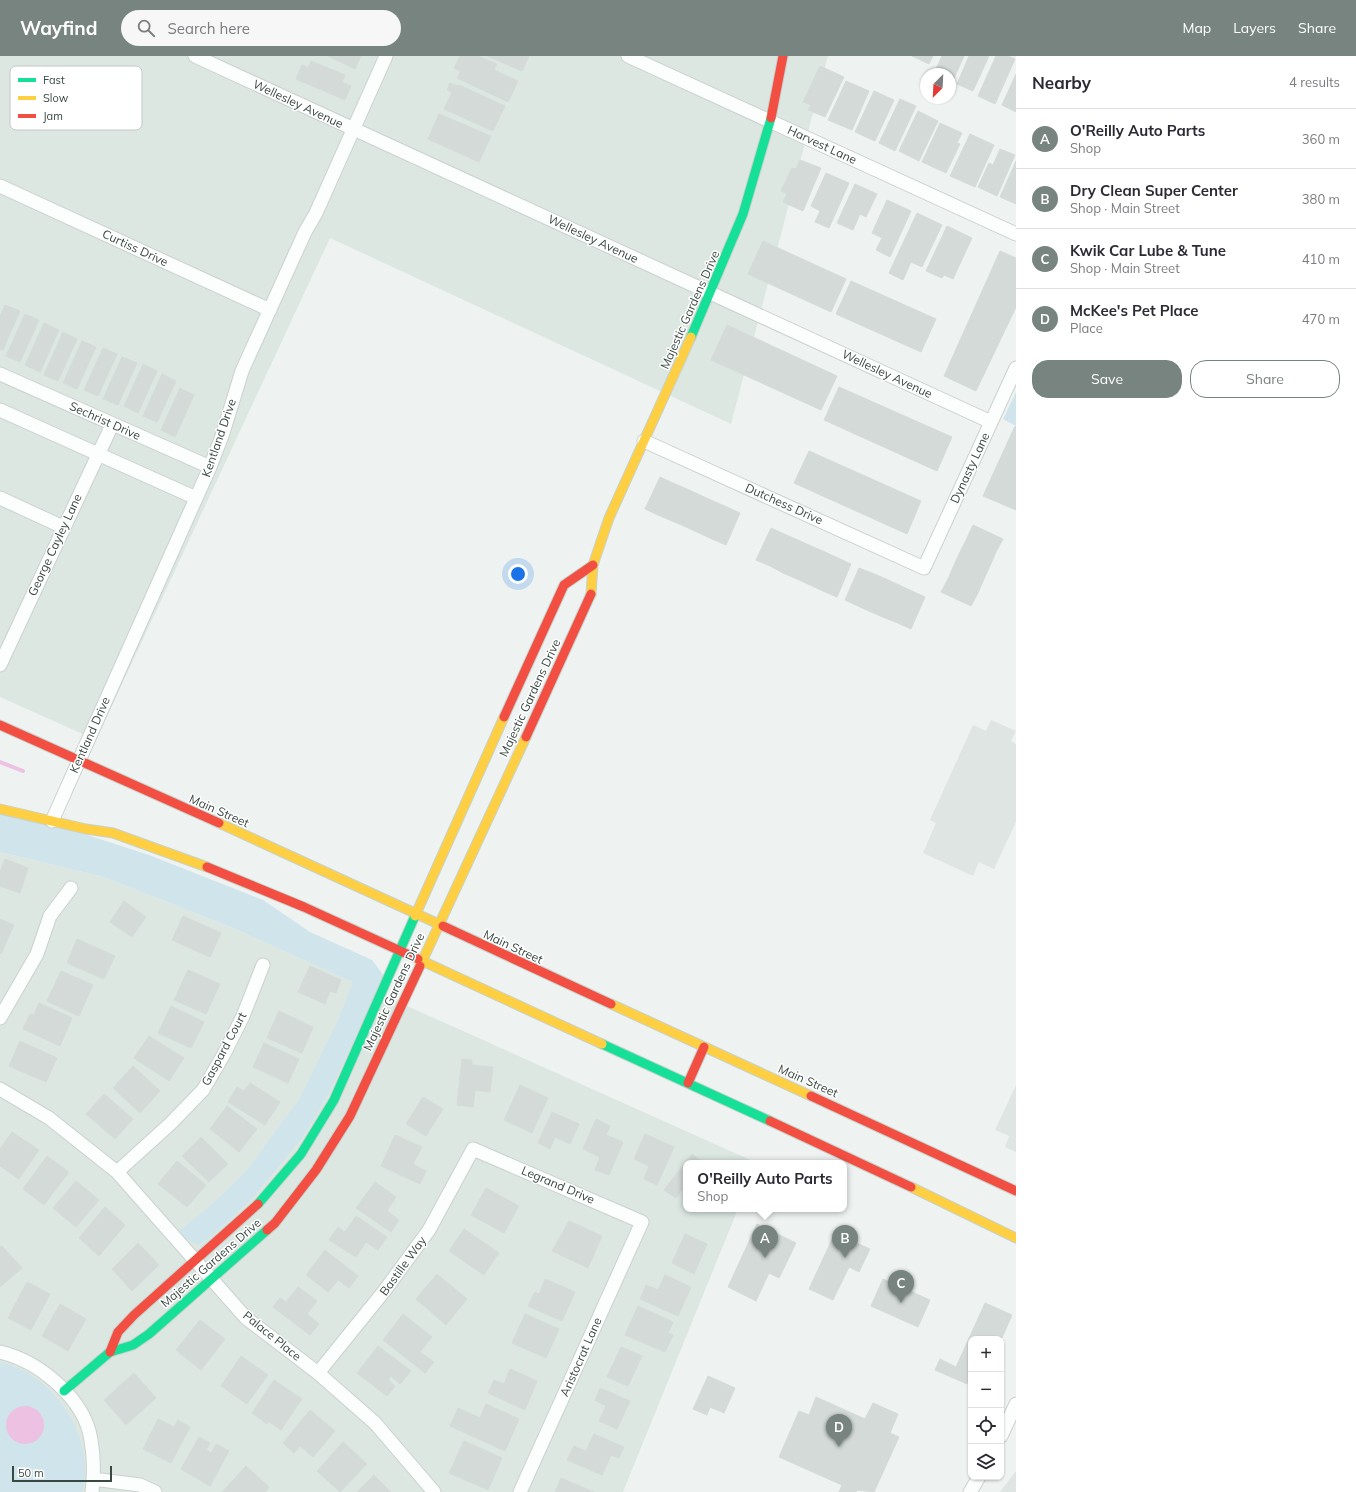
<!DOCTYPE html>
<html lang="en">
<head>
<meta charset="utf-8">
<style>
	:root { --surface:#fff; --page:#f7f7f7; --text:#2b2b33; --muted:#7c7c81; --line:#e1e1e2; --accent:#78847f }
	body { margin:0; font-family:Mulish,sans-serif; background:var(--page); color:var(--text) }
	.controls { position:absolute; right:12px; bottom:12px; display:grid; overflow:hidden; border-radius:8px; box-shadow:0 1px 3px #0004 }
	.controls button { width:36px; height:36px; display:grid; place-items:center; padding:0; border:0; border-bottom:1px solid var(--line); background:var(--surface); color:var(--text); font:20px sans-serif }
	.compass { position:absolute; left:920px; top:12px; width:36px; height:36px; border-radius:50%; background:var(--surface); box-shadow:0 1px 3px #0004; rotate:204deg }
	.scale { position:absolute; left:12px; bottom:10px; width:100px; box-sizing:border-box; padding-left:4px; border:2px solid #394941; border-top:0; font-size:11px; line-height:14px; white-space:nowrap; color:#394941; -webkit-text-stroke:3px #fff; paint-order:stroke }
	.you { position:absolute; left:518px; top:518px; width:14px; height:14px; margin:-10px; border:3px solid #fff; border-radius:50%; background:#1a73e8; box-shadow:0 0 0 6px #1a73e833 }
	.badge { display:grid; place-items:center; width:26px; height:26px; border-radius:50%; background:var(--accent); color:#fff; font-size:13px; font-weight:700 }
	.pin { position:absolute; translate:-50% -33px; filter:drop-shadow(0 1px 2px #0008) }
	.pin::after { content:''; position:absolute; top:21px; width:14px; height:12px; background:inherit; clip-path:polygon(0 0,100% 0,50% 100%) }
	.popup { position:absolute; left:683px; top:1104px; width:164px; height:52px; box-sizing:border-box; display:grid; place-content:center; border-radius:8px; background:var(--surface); filter:drop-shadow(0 1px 3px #0005); font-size:13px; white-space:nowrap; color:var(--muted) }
	.popup b { font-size:15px; color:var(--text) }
	.popup::after { content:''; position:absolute; left:50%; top:100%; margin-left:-8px; border:8px solid transparent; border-top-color:var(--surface) }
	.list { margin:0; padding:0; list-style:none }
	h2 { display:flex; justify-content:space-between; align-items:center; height:52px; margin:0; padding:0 16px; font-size:17px }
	h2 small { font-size:13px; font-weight:400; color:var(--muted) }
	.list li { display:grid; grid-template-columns:26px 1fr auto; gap:12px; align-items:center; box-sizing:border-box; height:60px; padding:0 16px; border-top:1px solid var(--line) }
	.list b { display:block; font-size:15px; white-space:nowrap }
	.list p { margin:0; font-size:13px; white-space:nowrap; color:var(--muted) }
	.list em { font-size:13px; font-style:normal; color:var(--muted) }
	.actions { display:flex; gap:8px; padding:12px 16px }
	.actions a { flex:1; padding:9px 0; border:1px solid var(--accent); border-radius:16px; text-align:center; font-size:14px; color:var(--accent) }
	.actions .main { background:var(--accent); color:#fff }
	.icon { flex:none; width:22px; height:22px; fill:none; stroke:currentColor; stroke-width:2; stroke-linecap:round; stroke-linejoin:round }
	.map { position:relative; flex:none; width:1016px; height:1436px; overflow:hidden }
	header { display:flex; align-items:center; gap:24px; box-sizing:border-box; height:56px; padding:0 20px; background:var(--accent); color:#fff }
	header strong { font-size:19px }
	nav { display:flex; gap:22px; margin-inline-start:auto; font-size:14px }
	.search { width:280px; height:36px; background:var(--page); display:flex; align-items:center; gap:10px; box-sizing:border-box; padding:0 14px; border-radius:22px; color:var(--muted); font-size:15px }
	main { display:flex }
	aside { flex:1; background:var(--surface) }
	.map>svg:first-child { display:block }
	.residential { fill:#dce7e2 }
	.green { fill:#d0e4eb }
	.parking { fill:#dfe5e2 }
	.water { fill:#edc1e2 }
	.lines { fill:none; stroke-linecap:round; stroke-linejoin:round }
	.stream { stroke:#edc1e2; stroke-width:4 }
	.building { fill:#d3dad7; stroke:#d4dbd8 }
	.street-casing { stroke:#cbd1ce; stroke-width:15 }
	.fast-casing { stroke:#c5d2cd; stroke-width:11 }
	.slow-casing { stroke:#c5d2cd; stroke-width:11 }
	.jam-casing { stroke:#c5d2cd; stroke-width:11 }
	.street { stroke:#fcfdfd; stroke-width:13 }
	.fast { stroke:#16e098; stroke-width:9 }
	.slow { stroke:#ffcf43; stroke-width:9 }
	.jam { stroke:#f24e42; stroke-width:9 }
	.labels { text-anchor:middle; stroke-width:3; stroke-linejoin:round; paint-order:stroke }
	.street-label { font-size:12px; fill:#394941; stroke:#fff }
	.key { fill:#fff; stroke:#c4c8c6; stroke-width:1 }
	.key-label { font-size:11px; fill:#394941 }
</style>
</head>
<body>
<header>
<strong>Wayfind</strong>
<div class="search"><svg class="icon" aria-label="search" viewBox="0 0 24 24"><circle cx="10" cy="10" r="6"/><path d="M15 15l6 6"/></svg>Search here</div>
<nav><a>Map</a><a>Layers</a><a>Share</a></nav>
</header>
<main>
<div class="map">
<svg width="1016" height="1436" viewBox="0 0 1016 1436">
	<rect width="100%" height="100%" fill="#eef3f1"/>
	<path class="residential" d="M 0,0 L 828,0 L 731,368 L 330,182 L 96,684 L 0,641 Z
		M 0,796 L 104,821 L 238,874 L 757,1107 L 686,1107 L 686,1153 L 738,1153 L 623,1436 L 0,1436 Z"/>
	<path class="green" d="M 1016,336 L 1016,370 L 1003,363 Z
		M 0,758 L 81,777 L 149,799 L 263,844 L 310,876 L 372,904 L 384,920 L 328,1039 L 302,1082 L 252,1143 L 206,1185 L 198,1189 L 185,1182 L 180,1175 L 221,1140 L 248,1113 L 300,1042 L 339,962 L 353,926 L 238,874 L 104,821 L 0,796 Z
		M 0,1306 C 48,1318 85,1365 85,1415 C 85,1422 83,1429 82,1436 L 0,1436 Z"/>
	<path class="parking" d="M 991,664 L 1016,675 L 1011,685 L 1016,688 L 1016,766 L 994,813 L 979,806 L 973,820 L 923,797 L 936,767 L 930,764 L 973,669 L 986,675 Z
		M 1016,1029 L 1016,1096 L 1005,1091 L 1009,1080 L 995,1074 Z
		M 1016,1415 L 1016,1436 L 1000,1436 Z"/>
	<path class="water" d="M6 1369a19 19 0 1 1 38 0a19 19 0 1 1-38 0Z"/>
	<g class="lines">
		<path class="stream" d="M 0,706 L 23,715"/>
	</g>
	<path class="building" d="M 328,0 L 361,0 L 355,13 Z
		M 460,0 L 478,0 L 497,8 L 494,14 L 518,25 L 508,46 L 457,22 L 461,15 L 454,12 Z
		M 487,0 L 529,0 L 522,15 Z
		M 912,0 L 933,0 L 929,8 Z
		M 942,0 L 964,0 L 951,29 L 950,18 L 934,18 Z
		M 969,0 L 989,0 L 973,35 L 957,28 Z
		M 996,0 L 1008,0 L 1015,3 L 995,48 L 978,40 Z
		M 311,5 L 345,19 L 342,26 L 351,30 L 345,44 L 296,23 L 302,9 L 308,12 Z
		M 820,10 L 844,21 L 825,61 L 808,54 L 811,49 L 803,46 Z
		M 1016,18 L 1016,56 L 1002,49 Z
		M 846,25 L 869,35 L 852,74 L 828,64 Z
		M 450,27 L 458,30 L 459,29 L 505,50 L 493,75 L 444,53 L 452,37 L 447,34 Z
		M 874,35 L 894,44 L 875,85 L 855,76 Z
		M 900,43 L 916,50 L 895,95 L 879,87 Z
		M 918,55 L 938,65 L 919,105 L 899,95 Z
		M 439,58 L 491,80 L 479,106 L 428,83 Z
		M 940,67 L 962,77 L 957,87 L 960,88 L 946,117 L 922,106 Z
		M 970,78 L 994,89 L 975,131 L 950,120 Z
		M 1000,93 L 1015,99 L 997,140 L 978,131 L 989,107 L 993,109 Z
		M 800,104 L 821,112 L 803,155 L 783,146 L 787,138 L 781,135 L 792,112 L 796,113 Z
		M 1016,105 L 1016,148 L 1000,141 Z
		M 826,117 L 849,127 L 829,172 L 815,166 L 820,155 L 811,150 Z
		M 855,128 L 877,138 L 866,161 L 860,158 L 853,174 L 837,167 Z
		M 887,144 L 911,155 L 890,201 L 876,194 L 882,182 L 872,177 Z
		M 917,157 L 942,169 L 922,211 L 911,206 L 903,224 L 889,217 Z
		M 947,170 L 972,182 L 953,223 L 944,219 L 942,222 L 926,215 Z
		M 763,185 L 846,223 L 831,256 L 748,218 Z
		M 1000,195 L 1016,202 L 1016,251 L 976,335 L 944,320 Z
		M 851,225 L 936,263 L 921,296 L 836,258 Z
		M 5,249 L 20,255 L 3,294 L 0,293 L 0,260 Z
		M 25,258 L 39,264 L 20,306 L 6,300 Z
		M 44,267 L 59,274 L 40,316 L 25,309 Z
		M 727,269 L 837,320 L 821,354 L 711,304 Z
		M 63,276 L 77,283 L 58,325 L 44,319 Z
		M 82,285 L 96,291 L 77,333 L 63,327 Z
		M 103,292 L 117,298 L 98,340 L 84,334 Z
		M 122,301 L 137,307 L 118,349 L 103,343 Z
		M 143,308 L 157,315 L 138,357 L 124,350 Z
		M 162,318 L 176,325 L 157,366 L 143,360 Z
		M 839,331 L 952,381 L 937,415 L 824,364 Z
		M 180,332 L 194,339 L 175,381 L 161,374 Z
		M 1015,370 L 1016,371 L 1016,454 L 983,440 Z
		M 809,395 L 921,445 L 907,478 L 794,427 Z
		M 660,421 L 673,427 L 658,459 L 645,453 Z
		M 673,427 L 687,433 L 672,465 L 658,459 Z
		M 687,433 L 700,439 L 686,471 L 672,465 Z
		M 700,439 L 713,445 L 699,477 L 686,471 Z
		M 713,445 L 727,451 L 712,483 L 699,477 Z
		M 727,451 L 740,457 L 726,489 L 712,483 Z
		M 973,469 L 1003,483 L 996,496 L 967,482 Z
		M 771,472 L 784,478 L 770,510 L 756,504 Z
		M 784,478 L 798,484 L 783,517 L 770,510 Z
		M 967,482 L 996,496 L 990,510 L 960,496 Z
		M 798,484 L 811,490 L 797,523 L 783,517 Z
		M 811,490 L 825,496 L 810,529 L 797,523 Z
		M 825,496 L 838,502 L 823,535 L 810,529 Z
		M 960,496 L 990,510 L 984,523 L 954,509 Z
		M 838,502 L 851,508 L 837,541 L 823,535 Z
		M 954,509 L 984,523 L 978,537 L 948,523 Z
		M 859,512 L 872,517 L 858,550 L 845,544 Z
		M 872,517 L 886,523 L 871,556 L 858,550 Z
		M 886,523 L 899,529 L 885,562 L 871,556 Z
		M 948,523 L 978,537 L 971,550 L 941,536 Z
		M 899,529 L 912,535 L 898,567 L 885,562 Z
		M 912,535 L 925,541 L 911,573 L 898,567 Z
		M 5,803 L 28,812 L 20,837 L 0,830 L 0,816 Z
		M 124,845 L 146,861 L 132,881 L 110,866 Z
		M 183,860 L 221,877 L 210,901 L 172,884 Z
		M 0,863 L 14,869 L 1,898 L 0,897 Z
		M 77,883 L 115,900 L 104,923 L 67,907 Z
		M 310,910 L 341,924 L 336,937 L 330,935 L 325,948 L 298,936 Z
		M 188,914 L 220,928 L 206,958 L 174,944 Z
		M 61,915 L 93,929 L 79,960 L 47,945 Z
		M 39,947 L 72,962 L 60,990 L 23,973 L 30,958 L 34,959 Z
		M 171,950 L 204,966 L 191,992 L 158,977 Z
		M 279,955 L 313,971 L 302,997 L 267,982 Z
		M 149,980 L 184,1002 L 169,1025 L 134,1002 Z
		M 20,985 L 57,1002 L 46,1026 L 9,1010 Z
		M 264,987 L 299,1003 L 288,1027 L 253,1011 Z
		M 462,1003 L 472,1004 L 472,1009 L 493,1011 L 490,1036 L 475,1034 L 473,1051 L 457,1049 Z
		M 133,1010 L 160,1035 L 140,1057 L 113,1032 Z
		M 250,1027 L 280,1046 L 265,1069 L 228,1046 L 237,1031 L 244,1035 Z
		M 520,1029 L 548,1042 L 532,1077 L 504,1064 Z
		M 104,1038 L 133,1063 L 115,1083 L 86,1058 Z
		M 423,1041 L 443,1053 L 426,1080 L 406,1068 Z
		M 227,1050 L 257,1073 L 239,1096 L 210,1073 Z
		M 552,1056 L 579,1068 L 570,1088 L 555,1081 L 550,1093 L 538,1087 Z
		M 596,1063 L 610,1070 L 606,1079 L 623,1086 L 609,1119 L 595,1114 L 600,1101 L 583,1093 Z
		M 12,1076 L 39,1094 L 19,1123 L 0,1110 L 0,1093 Z
		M 645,1078 L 674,1091 L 657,1129 L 644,1123 L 649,1110 L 634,1103 Z
		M 395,1079 L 422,1091 L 413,1108 L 426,1115 L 420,1128 L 381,1110 Z
		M 201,1081 L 228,1108 L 209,1126 L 182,1100 Z
		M 692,1098 L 702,1106 L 686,1107 L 686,1137 L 682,1134 L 676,1142 L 664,1134 Z
		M 47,1100 L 69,1116 L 44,1149 L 23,1133 Z
		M 177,1105 L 206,1129 L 187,1151 L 158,1128 Z
		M 76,1125 L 99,1144 L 76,1171 L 53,1152 Z
		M 375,1126 L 396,1141 L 387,1155 L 399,1164 L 391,1176 L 356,1152 Z
		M 486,1132 L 519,1150 L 504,1177 L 471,1159 Z
		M 105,1151 L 125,1169 L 99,1200 L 79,1182 Z
		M 356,1160 L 387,1181 L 378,1194 L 366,1186 L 356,1201 L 329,1184 L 338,1171 L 345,1176 Z
		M 569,1165 L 602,1180 L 588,1212 L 552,1195 Z
		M 757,1168 L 796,1187 L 779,1222 L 769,1217 L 756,1245 L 728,1231 Z
		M 464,1173 L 499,1197 L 484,1219 L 449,1195 Z
		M 835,1177 L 870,1193 L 859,1216 L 849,1211 L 833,1244 L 809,1233 Z
		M 685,1178 L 707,1188 L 694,1218 L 672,1207 Z
		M 138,1187 L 159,1209 L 132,1235 L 112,1213 Z
		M 2,1190 L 22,1212 L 0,1231 L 0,1191 Z
		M 325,1194 L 358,1220 L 349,1232 L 338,1224 L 328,1236 L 306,1219 Z
		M 437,1218 L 467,1243 L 446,1269 L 416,1243 Z
		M 665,1219 L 691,1231 L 678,1260 L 640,1243 L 646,1229 L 658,1234 Z
		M 545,1223 L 575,1236 L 562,1265 L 528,1250 L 535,1236 L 539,1238 Z
		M 883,1223 L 930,1244 L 918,1271 L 871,1250 Z
		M 27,1226 L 50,1238 L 31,1274 L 8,1262 Z
		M 298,1231 L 317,1245 L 307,1258 L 319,1268 L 310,1279 L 273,1251 L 280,1242 L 286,1246 Z
		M 985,1247 L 1012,1259 L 1001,1284 L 971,1283 L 971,1325 L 969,1324 L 967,1328 L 935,1314 L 940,1303 L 956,1311 Z
		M 60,1248 L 86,1263 L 68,1295 L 42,1280 Z
		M 638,1250 L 673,1266 L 668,1277 L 673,1279 L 665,1296 L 625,1279 Z
		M 403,1258 L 432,1281 L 420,1296 L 434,1306 L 425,1317 L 383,1284 Z
		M 525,1258 L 559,1273 L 546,1302 L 512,1287 Z
		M 200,1264 L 225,1283 L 201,1314 L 176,1294 Z
		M 378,1290 L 411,1315 L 400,1328 L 391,1320 L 388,1324 L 395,1330 L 387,1340 L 357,1317 Z
		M 621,1291 L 642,1300 L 628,1330 L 607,1321 Z
		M 241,1300 L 268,1319 L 247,1348 L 221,1330 Z
		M 510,1313 L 537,1325 L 525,1354 L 488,1337 L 494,1324 L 504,1328 Z
		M 134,1317 L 156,1342 L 126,1369 L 104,1344 Z
		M 708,1320 L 735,1332 L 724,1357 L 710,1351 L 707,1359 L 693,1353 Z
		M 274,1324 L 302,1343 L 281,1374 L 268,1365 L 267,1368 L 252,1357 Z
		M 600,1332 L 630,1345 L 617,1373 L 599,1365 L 606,1350 L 595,1344 Z
		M 816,1341 L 865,1363 L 873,1347 L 898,1358 L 890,1377 L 899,1381 L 874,1436 L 857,1434 L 856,1436 L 839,1436 L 842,1429 L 779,1401 L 799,1355 L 809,1359 Z
		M 486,1348 L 519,1363 L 505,1395 L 450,1370 L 458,1352 L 480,1362 Z
		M 310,1354 L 335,1375 L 313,1401 L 300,1390 L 294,1397 L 283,1387 Z
		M 158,1363 L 174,1371 L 178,1364 L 190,1371 L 171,1407 L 143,1393 Z
		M 594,1378 L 624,1391 L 619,1402 L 611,1399 L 602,1419 L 567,1404 L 574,1390 L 586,1395 Z
		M 199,1381 L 210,1387 L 206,1394 L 211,1397 L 216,1388 L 229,1395 L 210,1430 L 181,1413 Z
		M 464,1385 L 502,1402 L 488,1434 L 449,1417 Z
		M 343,1386 L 367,1408 L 340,1436 L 317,1415 Z
		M 246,1410 L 269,1431 L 265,1436 L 222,1436 Z
		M 374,1419 L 391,1436 L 357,1436 Z
		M 561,1422 L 594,1436 L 555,1436 Z"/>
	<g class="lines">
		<defs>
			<path id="street" d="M 195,0 L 991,366
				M 628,0 L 1016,178
				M 0,130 L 270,254
				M 0,318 L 210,411
				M 0,354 L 196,442
				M 644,385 L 924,512 L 1016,312
				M 0,442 L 63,471
				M 0,609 L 112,369
				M 52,765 L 210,411 L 222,380 L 242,315 L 305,176 L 316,157 L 386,0
				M 0,962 L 37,898 L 50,860 L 71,832
				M 0,1033 L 49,1062 L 117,1116 L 246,1262 L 318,1317 L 375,1367 L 434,1436
				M 117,1116 L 170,1068 L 203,1034 L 224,998 L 243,960 L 263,909
				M 0,1296 C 39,1305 85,1343 91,1384 C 94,1401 94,1419 92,1436
				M 318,1317 L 385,1234 L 429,1174 L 473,1093 L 642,1166 L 520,1436
				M 1001,1380 L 1016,1348
				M 93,1423 L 140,1429 L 155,1436
				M 970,1436 L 979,1421"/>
			<path id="fast" d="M 691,281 L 743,158 L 771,62
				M 602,988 L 770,1065
				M 258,1148 L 301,1098 L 334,1044 L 415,860
				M 64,1335 L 110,1296 L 133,1289 L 149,1278 L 267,1174"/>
			<path id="slow" d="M 591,538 L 593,509 L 609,462 L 691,281
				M 0,753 L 86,773 L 113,777 L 207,811
				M 219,767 L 443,870
				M 415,860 L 504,661
				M 418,903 L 602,988
				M 420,910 L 526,681
				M 611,948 L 811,1040
				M 911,1131 L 1016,1182"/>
			<path id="jam" d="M 771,62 L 783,0
				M 504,661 L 564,529 L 593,509
				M 0,669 L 219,767
				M 526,681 L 591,538
				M 207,811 L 304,851 L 418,903
				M 443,870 L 611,948
				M 688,1027 L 704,991
				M 811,1040 L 1016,1135
				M 770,1065 L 911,1131
				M 267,1174 L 275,1167 L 316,1114 L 350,1060 L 420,910
				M 110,1296 L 118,1276 L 134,1259 L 258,1148"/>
		</defs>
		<use href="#street" class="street-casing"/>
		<use href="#fast" class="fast-casing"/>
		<use href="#slow" class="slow-casing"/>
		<use href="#jam" class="jam-casing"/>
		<use href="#street" class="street"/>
		<use href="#fast" class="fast"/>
		<use href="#slow" class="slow"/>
		<use href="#jam" class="jam"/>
	</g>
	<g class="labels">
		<g class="street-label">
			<text transform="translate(298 48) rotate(25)" y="4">Wellesley Avenue</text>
			<text transform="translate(822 89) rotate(25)" y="4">Harvest Lane</text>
			<text transform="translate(593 183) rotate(25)" y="4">Wellesley Avenue</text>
			<text transform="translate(135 192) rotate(25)" y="4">Curtiss Drive</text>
			<text transform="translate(690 254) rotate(-66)" y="4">Majestic Gardens Drive</text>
			<text transform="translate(887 318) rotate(25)" y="4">Wellesley Avenue</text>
			<text transform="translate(105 365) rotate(24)" y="4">Sechrist Drive</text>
			<text transform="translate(219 382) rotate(-71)" y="4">Kentland Drive</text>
			<text transform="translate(970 412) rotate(-65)" y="4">Dynasty Lane</text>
			<text transform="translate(784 448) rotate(24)" y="4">Dutchess Drive</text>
			<text transform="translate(55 489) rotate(-65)" y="4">George Cayley Lane</text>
			<text transform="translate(530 642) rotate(-65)" y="4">Majestic Gardens Drive</text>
			<text transform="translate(90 679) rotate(-66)" y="4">Kentland Drive</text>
			<text transform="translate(219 755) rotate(24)" y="4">Main Street</text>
			<text transform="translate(513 891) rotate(25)" y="4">Main Street</text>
			<text transform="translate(394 936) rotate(-65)" y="4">Majestic Gardens Drive</text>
			<text transform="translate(224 993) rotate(-62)" y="4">Gaspard Court</text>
			<text transform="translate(808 1025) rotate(24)" y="4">Main Street</text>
			<text transform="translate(558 1129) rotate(23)" y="4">Legrand Drive</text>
			<text transform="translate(211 1207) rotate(-41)" y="4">Majestic Gardens Drive</text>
			<text transform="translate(403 1210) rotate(-54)" y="4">Bastille Way</text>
			<text transform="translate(272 1280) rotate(39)" y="4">Palace Place</text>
			<text transform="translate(581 1301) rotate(-66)" y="4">Aristocrat Lane</text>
		</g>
	</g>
	<rect x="10" y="10" width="132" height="64" rx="6" class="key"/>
	<rect x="18" y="22" width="18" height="4" fill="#16e098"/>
	<rect x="18" y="40" width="18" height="4" fill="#ffcf43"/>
	<rect x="18" y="58" width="18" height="4" fill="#f24e42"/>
	<g class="key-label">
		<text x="43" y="28">Fast</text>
		<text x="43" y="46">Slow</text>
		<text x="43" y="64">Jam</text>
	</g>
</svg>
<div class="controls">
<button>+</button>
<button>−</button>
<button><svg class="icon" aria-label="locate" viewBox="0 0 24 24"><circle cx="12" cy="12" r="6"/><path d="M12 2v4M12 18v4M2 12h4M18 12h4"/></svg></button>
<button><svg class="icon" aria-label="layers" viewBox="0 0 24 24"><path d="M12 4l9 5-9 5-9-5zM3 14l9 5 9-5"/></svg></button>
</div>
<svg class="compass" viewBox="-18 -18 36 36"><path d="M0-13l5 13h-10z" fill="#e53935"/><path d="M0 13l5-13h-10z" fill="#7c7c81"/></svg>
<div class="scale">50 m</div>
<div class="you"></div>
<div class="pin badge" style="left:765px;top:1202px">A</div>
<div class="popup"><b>O'Reilly Auto Parts</b>Shop</div>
<div class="pin badge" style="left:845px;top:1202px">B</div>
<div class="pin badge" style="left:901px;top:1247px">C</div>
<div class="pin badge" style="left:839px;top:1391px">D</div>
</div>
<aside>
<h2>Nearby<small>4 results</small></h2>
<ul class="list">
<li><span class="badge">A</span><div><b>O'Reilly Auto Parts</b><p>Shop</p></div><em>360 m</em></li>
<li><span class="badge">B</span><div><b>Dry Clean Super Center</b><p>Shop · Main Street</p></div><em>380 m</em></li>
<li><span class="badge">C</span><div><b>Kwik Car Lube &amp; Tune</b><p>Shop · Main Street</p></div><em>410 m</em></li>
<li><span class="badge">D</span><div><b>McKee's Pet Place</b><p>Place</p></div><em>470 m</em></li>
</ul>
<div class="actions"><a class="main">Save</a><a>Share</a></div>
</aside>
</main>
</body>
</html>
